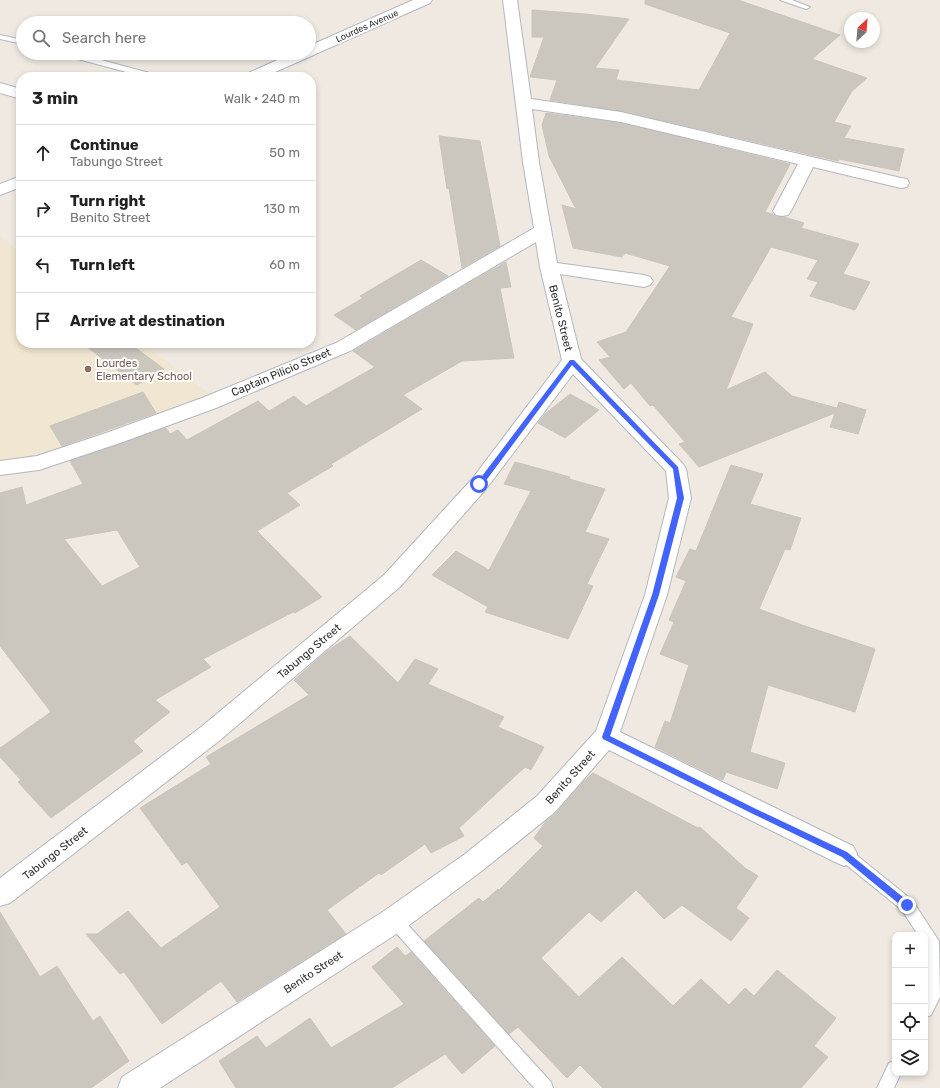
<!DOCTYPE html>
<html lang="en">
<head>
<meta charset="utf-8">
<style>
	:root { --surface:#fff; --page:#f6f6f6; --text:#222; --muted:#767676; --line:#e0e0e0 }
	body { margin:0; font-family:Rubik,sans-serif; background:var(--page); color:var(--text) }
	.controls { position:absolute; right:12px; bottom:12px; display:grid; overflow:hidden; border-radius:8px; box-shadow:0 2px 6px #0003 }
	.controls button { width:36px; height:36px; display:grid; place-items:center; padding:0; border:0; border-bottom:1px solid var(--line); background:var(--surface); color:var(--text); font:20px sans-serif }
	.compass { position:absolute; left:844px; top:12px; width:36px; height:36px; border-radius:50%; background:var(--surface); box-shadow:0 2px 6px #0003; rotate:26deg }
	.stop { position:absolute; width:12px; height:12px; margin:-9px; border:3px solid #4264fb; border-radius:50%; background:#fff }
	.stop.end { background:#4264fb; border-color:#fff; box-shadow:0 1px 4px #0008 }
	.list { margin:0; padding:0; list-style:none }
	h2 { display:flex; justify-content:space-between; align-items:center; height:52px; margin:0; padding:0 16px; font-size:17px }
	h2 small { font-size:13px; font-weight:400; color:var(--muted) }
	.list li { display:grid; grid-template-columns:26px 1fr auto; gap:12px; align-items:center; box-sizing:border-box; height:56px; padding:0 16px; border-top:1px solid var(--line) }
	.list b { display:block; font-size:15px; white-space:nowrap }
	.list p { margin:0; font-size:13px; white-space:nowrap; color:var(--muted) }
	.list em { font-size:13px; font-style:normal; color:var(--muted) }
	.icon { flex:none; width:22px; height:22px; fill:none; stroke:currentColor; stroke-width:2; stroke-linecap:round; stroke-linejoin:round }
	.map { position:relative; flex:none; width:940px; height:1088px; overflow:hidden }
	.search { position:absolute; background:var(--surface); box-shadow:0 2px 6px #0003; left:16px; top:16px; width:300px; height:44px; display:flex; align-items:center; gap:10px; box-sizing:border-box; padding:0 14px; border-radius:22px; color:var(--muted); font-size:15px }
	.panel { position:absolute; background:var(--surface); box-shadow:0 2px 6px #0003; left:16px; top:72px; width:300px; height:276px; border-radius:16px }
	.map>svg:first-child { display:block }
	.education { fill:#f0e6d1 }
	.building { fill:#cbc7bf; stroke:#cbc5ba; fill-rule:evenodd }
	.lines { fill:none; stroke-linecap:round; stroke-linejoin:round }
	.service-casing { stroke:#b4b7c1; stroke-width:2 }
	.minor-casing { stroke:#b4b7c1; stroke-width:2 }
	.secondary-casing { stroke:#b4b7c1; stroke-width:2 }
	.service { fill:#fff; fill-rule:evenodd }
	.minor { fill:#fff; fill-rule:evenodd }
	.secondary { fill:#fff; fill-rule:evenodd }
	.route { fill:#4264fb }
	.education-dot { fill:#8d6e63; stroke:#fff; stroke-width:1.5 }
	.labels { text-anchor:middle; stroke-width:4; stroke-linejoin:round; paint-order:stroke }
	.far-street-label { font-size:9px; fill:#2e2e2e; stroke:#fff }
	.street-label { font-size:11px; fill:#2e2e2e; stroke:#fff }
	.education-label { font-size:11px; fill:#785e54; stroke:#fff; text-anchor:start }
</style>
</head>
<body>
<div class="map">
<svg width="940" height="1088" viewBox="0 0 940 1088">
	<rect width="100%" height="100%" fill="#efe9e1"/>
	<path class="education" d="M 0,236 L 21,252 L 21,343 L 142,343 L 211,395 L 32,460 L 0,462 Z"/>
	<path class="building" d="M 645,0 L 738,0 L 840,35 L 812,59 L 867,78 L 852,91 L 834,122 L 851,126 L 844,138 L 904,149 L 899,171 L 839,159 L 838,161 L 621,111 L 550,100 L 557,80 L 530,77 L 544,37 L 532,37 L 532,10 L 585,14 L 629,19 L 595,68 L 619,70 L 616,80 L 699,90 L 730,33 L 645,4 Z
		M 546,113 L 621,123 L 790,164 L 765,212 L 773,214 L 776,216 L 784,217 L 804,223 L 801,228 L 859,244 L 843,274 L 870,282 L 855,310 L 810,296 L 818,282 L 807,279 L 818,260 L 771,247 L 731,317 L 753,324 L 726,390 L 765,372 L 792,396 L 837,408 L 839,402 L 866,410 L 858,434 L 830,427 L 835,413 L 699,467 L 679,444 L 685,442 L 653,405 L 650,406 L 631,383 L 624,389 L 599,360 L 610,357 L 597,342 L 626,332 L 670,266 L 625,253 L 622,257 L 573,248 L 562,205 L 576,209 L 549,156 L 542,125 Z
		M 439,136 L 480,141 L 500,246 L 462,268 L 449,188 L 447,189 Z
		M 421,260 L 448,276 L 356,330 L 334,315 L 363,298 L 360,296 Z
		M 506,262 L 511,287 L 500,288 L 514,358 L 462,361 L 403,395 L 422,409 L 331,464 L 333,466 L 287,493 L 300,505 L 257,531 L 322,597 L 295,613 L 293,612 L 203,659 L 211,667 L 155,700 L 170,712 L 133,741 L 143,751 L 51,818 L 18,782 L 21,780 L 0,757 L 0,748 L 51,712 L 0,646 L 0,493 L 22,487 L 26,505 L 83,484 L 70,461 L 166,428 L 170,434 L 178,430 L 187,440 L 258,401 L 269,411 L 294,396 L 306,406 L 375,367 L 353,351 L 464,286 L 466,287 L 465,285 ZM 117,530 L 140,567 L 102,586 L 64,539 Z
		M 82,343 L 129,343 L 164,369 L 137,385 Z
		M 143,392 L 156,413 L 62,446 L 50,426 Z
		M 570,394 L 599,410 L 565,438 L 538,423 L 545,414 Z
		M 515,462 L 570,477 L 569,479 L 605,489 L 585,532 L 609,539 L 587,584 L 593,586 L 568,639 L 485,612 L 488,607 L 432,575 L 456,551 L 489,570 L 531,491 L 504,484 Z
		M 731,465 L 763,474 L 750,504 L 801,518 L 790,550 L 785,549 L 759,609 L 802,625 L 875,649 L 855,712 L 768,685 L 750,752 L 785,763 L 777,789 L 726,772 L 723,780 L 718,778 L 655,747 L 665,721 L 670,723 L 689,665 L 660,654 L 674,622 L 669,620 L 686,581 L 676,577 L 690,549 L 696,551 Z
		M 350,636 L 398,683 L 415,659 L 438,669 L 428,684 L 504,717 L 498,727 L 544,747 L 531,770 L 525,767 L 459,828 L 464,836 L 431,853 L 425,844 L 381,875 L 379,873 L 327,910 L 346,934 L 237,1002 L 221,981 L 162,1024 L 124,972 L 120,974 L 86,934 L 97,934 L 128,911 L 161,948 L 220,907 L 187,862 L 182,865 L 140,808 L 211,764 L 206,757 L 309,695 L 294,680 L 327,651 Z
		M 593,773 L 698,828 L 700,827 L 745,868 L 758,876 L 736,908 L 749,918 L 731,941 L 682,905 L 664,919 L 636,890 L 601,922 L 589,912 L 541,958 L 579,997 L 622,957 L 673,1006 L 701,979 L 729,1005 L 745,988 L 754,996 L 777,970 L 836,1018 L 814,1046 L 828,1057 L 801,1088 L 603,1088 L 580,1065 L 567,1078 L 518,1027 L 509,1034 L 424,941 L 479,898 L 483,902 L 498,889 L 499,890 L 543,846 L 534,838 L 546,821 L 556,813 L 584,781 Z
		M 0,912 L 40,977 L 57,966 L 93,1021 L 100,1016 L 129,1061 L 91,1088 L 0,1088 Z
		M 397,947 L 405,956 L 411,952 L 495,1046 L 462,1074 L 445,1054 L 392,1088 L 236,1088 L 219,1061 L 257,1036 L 266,1048 L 310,1018 L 331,1048 L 404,1004 L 372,967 Z"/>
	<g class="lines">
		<defs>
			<path id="service" d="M 780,0 L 792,0 L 810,7 L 806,9 Z
				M 0,35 L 23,40 L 23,44 L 0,39 Z
				M 62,53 L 75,53 L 157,75 L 158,77 L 145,77 L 63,55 Z
				M 844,848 L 849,849 L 912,900 L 939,941 L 940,997 L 931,1015 L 925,1018 L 925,994 L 928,988 L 925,935 L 918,935 L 902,910 L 839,859 L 837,854 L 839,849 Z
				M 394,913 L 399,915 L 551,1082 L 553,1088 L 534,1088 L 389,925 L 387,920 L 389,915 Z
				M 895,1061 L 895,1073 L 901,1073 L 894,1088 L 877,1088 L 889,1063 Z"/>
			<path id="minor" d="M 503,0 L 517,0 L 531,99 L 621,112 L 901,178 L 907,179 L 909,183 L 907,187 L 901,188 L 813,167 L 791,211 L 788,215 L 782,216 L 776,215 L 773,211 L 798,164 L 621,122 L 532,109 L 539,162 L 557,263 L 644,275 L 650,277 L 653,281 L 650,285 L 644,287 L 560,274 L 581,359 L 683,464 L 686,469 L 691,498 L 667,595 L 620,732 L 853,846 L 857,854 L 853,862 L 844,866 L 835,862 L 609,750 L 555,812 L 483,870 L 404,929 L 160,1088 L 118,1088 L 122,1077 L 384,911 L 465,854 L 537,796 L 596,731 L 645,595 L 669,498 L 666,471 L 573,374 L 486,489 L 400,587 L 219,741 L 10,903 L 0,906 L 0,878 L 201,727 L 384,575 L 472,479 L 562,360 L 540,267 L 536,242 L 350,351 L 216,408 L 120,443 L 39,470 L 0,475 L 0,461 L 37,456 L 106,433 L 202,398 L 336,343 L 534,228 L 523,162 Z
				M 0,83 L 21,89 L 21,99 L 0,93 Z"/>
			<path id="secondary" d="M 413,0 L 432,0 L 430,3 L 264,77 L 243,77 L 246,74 L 293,53 L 309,53 L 309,46 Z
				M 21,176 L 21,187 L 0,195 L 0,184 Z"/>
		</defs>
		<use href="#service" class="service-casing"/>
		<use href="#minor" class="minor-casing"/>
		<use href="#secondary" class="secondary-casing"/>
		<use href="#service" class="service"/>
		<use href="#minor" class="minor"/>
		<use href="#secondary" class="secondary"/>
	</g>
	<path class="route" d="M 570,360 L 574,360 L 678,467 L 684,498 L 659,595 L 610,736 L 756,809 L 847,852 L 909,902 L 909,908 L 904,908 L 842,857 L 751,813 L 603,739 L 602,737 L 652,595 L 677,498 L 673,469 L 572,365 L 482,486 L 477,486 L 476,484 Z"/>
	<circle class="education-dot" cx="88" cy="369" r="4"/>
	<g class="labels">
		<g class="far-street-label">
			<text transform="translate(367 26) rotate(-24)" y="3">Lourdes Avenue</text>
		</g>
		<g class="street-label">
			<text transform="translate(561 318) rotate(76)" y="4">Benito Street</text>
			<text transform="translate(281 372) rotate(-23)" y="4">Captain Pilicio Street</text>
			<text transform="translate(309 651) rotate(-40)" y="4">Tabungo Street</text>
			<text transform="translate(570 777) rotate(-48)" y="4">Benito Street</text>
			<text transform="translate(55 853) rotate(-38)" y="4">Tabungo Street</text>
			<text transform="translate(313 972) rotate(-33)" y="4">Benito Street</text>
		</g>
		<g class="education-label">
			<text x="96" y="367">Lourdes<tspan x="96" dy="13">Elementary School</tspan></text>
		</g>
	</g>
</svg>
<div class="controls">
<button>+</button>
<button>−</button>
<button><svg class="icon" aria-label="locate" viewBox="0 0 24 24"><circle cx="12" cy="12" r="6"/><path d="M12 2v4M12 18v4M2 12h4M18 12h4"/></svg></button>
<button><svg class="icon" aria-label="layers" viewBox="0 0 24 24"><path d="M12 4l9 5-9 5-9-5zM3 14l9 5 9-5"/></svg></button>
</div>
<svg class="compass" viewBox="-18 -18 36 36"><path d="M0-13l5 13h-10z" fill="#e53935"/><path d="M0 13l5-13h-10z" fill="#767676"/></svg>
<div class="stop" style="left:479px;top:484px"></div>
<div class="stop end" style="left:907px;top:905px"></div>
<div class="search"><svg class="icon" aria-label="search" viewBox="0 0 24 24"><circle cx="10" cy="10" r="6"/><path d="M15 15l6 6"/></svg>Search here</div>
<section class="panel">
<h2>3 min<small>Walk · 240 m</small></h2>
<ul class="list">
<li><svg class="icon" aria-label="ahead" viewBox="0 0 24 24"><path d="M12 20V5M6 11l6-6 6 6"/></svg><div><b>Continue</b><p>Tabungo Street</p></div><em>50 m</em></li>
<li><svg class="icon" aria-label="right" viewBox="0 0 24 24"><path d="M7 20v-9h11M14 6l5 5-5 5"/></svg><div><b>Turn right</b><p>Benito Street</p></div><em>130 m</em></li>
<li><svg class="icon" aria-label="left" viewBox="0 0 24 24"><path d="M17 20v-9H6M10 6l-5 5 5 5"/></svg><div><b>Turn left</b></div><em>60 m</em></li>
<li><svg class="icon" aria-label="arrive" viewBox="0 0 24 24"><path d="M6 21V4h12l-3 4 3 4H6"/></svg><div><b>Arrive at destination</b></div></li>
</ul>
</section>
</div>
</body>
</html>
